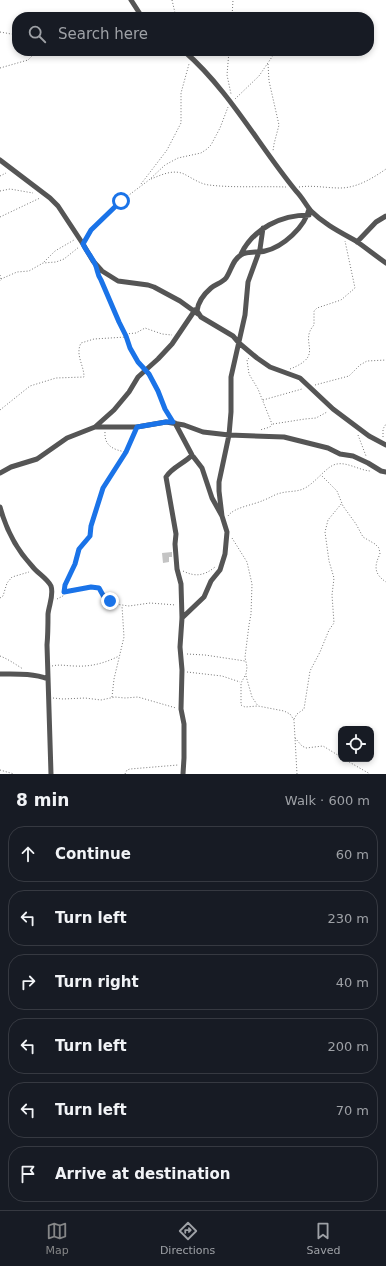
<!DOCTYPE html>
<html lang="en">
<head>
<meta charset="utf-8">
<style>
	:root { --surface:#171b24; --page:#20242c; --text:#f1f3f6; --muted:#9ea1a6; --line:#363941; --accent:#858687 }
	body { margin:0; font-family:"DejaVu Sans",sans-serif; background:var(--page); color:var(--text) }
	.controls { position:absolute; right:12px; bottom:12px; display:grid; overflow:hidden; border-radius:8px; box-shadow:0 2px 6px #0003 }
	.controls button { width:36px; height:36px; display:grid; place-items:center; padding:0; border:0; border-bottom:1px solid var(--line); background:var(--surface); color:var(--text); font:20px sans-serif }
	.stop { position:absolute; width:12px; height:12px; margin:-9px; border:3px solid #1a73e8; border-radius:50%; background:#fff }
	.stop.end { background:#1a73e8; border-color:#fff; box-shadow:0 1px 4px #0008 }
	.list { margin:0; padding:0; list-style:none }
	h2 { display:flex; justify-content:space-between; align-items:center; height:52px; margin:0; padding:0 16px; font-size:17px }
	h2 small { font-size:13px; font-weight:400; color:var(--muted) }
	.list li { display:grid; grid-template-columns:26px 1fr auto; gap:12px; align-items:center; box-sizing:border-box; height:56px; margin:0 8px 8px; padding:0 8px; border:1px solid var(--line); border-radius:16px }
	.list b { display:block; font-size:15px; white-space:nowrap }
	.list em { font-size:13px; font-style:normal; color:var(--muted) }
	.icon { flex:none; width:22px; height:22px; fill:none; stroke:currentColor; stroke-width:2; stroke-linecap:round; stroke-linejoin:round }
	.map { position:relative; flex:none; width:386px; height:774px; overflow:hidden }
	.search { position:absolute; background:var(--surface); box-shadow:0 2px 6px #0003; left:12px; right:12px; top:12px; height:44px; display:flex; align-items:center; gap:10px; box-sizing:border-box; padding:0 14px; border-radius:16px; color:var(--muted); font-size:15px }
	.sheet { height:436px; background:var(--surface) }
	nav { display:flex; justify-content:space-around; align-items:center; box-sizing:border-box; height:56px; border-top:1px solid var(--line); background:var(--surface); font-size:11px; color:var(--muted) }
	nav a { display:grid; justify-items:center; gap:2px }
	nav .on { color:var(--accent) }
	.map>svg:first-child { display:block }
	.building { fill:#c4c4c4 }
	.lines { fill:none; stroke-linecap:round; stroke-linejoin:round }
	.path { stroke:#777; stroke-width:1; stroke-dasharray:1 2; stroke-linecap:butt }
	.street { stroke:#555; stroke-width:5 }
	.route { stroke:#1a73e8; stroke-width:5 }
</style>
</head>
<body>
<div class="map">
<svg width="386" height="774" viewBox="0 0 386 774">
	<rect width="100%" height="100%" fill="#fff"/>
	<path class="building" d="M 172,552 L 172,557 L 169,557 L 169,562 L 163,563 L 162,553 Z"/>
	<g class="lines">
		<path class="path" d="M 172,0 L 176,17
			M 232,17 L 233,0
			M 0,32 L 17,35
			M 44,51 L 50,53 L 59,51
			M 229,51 L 227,75 L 231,94
			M 268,64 L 269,81 L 279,125 L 274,144 L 273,151
			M 0,68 L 28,60 L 33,55 L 43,51
			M 235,99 L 259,76 L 276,51
			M 0,176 L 6,173
			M 151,179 C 161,175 173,169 184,174 C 192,178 200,184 209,185 C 234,188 261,186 286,187
			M 141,184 L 167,150 L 181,123 L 181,93 L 189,64
			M 299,187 C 313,185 326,188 340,188 C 357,188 373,178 386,169
			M 0,191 L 10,189 L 33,193
			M 0,217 L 40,198
			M 86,239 L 91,230 L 121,201 L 149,180 L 165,165 L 178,158 L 201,153 L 207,149 L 211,145 L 220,128 L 228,107
			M 44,262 L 55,251 L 74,240
			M 97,274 C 106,289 111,306 119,322 C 120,325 122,327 124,330 C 129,342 131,358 142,365
			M 0,275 L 1,279 L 0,281
			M 1,279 L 17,272 L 29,271 L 43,263 L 56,262 L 64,259 L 79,247
			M 126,334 L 136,333 L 145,328 L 162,334 L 172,335
			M 249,358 L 247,360 L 249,374 L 258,389 L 272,424 L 270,427 L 260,430
			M 290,369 C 326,355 298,343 314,325 L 314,311 L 317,308 L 341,300 L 355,288 L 345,241
			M 149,374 L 169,416
			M 315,385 L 349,376 L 360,365 L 367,361 L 386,360
			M 263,400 L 302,389
			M 0,410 L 30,386 L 56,378 L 84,377 C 84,365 75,355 81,343 L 94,339 L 126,337
			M 273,424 L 305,419 L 316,418 L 327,412
			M 105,432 C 104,446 114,450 126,452
			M 358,435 L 366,456
			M 383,437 L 383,429 L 386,424
			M 322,476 L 337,491 L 343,506 L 356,524 L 363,537 L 375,544 L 379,548 L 380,554 C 374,566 374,574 386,582
			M 228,516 C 234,507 254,505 264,500 C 270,498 275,494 281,493 C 288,491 296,492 303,489 C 315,484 327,465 337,464 C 347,462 359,470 370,471
			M 232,538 L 247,562 L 252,584 L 251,614 L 249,625 L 245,657 L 247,667 L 246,674 L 241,683 L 241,705 L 245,707 L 258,706 L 284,711 L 290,714 L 294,720 L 297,774
			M 183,571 C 195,577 204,576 215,567
			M 64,592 L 96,587 L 99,588 L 106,598 L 115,604 L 129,606 L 150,603 L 176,605
			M 0,598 L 3,596 L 7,583 L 12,577 L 29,572
			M 57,599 L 63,596 L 65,585 L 75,564 L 79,549 L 90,536 L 91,526 L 103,488 L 126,452 L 134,433
			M 187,654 L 205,655 L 245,661
			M 0,656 C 8,659 15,664 23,669
			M 52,666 C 60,664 67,666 75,666 C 91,667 105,663 119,656
			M 187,672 L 222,676 L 240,682
			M 246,676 L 252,697 L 258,706
			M 112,697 L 114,679 L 124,637 L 122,606
			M 53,698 L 63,699 L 85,698 L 101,700 L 115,697 L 125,698 L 138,697 L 176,708
			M 294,719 L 297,714 L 304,709 L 310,671 L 320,652 L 329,630 L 334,623 L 332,595 L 334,578 L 329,561 L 325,532 L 328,520 L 342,503
			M 295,738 L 302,746 L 306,748 L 323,746 L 341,757
			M 344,759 L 370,774
			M 0,770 L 14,774
			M 125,774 L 127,770 L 130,769 L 178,765"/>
		<path class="street" d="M 131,0 L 142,17
			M 184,51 C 229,90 259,146 296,191 C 302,197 306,205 311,211 C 324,224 340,232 356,241 C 366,248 376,256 386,263
			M 0,160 L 50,198 L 58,206 L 83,244 L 93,261 L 102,271 L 118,281 L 148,285 L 154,287 L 180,301 L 198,314
			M 309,209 C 305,227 283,247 265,251 C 258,253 247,251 241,255 C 233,259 231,271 226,278 C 222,283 216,284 211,288 C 204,294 198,302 197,311 L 201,317 L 233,336 L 239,343 L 257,358 L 270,367 L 300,378 L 333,409 L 369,436 L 386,445
			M 357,242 L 376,222 L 386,216
			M 241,254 C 254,228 281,215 309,215
			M 175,423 L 192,455 L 202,468 L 212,498 L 222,516 L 227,532 L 225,554 L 220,570 L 211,581 L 204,597 L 182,618
			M 95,427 L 114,410 L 129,392 L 138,377 L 158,359 L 172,344 L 195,310
			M 0,473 L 11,467 L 37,459 L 67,438 L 95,427 L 137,427 L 166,422 L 184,425 L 203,432 L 229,435 L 284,437 L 328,448 L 340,454 L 353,456 L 368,463 L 381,471 L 386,472
			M 0,507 C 6,529 16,549 32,566 C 37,573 47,578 51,586 C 54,595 49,605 48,614 C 48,624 48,634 47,645 L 51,774
			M 222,516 L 219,491 L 219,482 L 229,435 L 231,412 L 231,377 L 245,315 L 248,282 L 260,249 L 263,228
			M 0,674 C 16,674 33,673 48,679
			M 183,774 L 184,758 L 184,724 L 181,709 L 182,670 L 180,647 L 182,618 L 181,584 L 177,569 L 175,544 L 176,534 L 166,477 C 172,467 185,463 192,455"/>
	</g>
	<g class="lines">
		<path class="route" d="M 110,601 L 104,597 L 99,588 L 91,587 L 64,592 L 65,585 L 75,564 L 79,549 L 90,536 L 91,526 L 103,488 L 126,452 L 137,427 L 166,422 L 173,422 L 165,409 L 158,391 L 149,374 L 138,362 L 130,348 L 126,336 L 119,322 L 101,280 C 97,275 98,270 95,264 C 92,257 86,251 83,244 L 91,230 L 121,201"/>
	</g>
</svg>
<div class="controls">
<button><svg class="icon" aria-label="locate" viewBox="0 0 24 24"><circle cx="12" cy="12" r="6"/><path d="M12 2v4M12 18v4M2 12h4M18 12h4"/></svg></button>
</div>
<div class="stop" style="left:121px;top:201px"></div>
<div class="stop end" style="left:110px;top:601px"></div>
<div class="search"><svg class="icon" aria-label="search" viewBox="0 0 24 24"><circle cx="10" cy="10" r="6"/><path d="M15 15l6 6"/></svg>Search here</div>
</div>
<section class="sheet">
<h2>8 min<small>Walk · 600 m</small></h2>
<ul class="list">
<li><svg class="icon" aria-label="ahead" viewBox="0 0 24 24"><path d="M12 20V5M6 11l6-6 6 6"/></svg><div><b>Continue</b></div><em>60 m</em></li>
<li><svg class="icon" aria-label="left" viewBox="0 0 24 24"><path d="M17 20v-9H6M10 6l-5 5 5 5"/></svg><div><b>Turn left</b></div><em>230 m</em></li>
<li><svg class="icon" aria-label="right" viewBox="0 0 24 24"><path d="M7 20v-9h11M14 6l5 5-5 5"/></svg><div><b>Turn right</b></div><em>40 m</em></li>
<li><svg class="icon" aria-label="left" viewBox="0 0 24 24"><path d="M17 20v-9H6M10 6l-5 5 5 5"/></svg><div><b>Turn left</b></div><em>200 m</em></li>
<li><svg class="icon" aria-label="left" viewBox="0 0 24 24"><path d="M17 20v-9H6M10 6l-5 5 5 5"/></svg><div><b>Turn left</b></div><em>70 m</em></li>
<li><svg class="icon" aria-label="arrive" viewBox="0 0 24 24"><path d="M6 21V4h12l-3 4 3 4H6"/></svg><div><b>Arrive at destination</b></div></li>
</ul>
</section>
<nav>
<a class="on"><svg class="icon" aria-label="map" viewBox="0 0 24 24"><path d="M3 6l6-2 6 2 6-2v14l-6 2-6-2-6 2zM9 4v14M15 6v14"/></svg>Map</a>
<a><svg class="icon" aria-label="directions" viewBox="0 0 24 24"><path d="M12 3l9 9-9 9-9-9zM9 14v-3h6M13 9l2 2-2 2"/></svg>Directions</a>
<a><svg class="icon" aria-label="saved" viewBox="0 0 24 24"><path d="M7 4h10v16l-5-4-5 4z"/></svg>Saved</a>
</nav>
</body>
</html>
